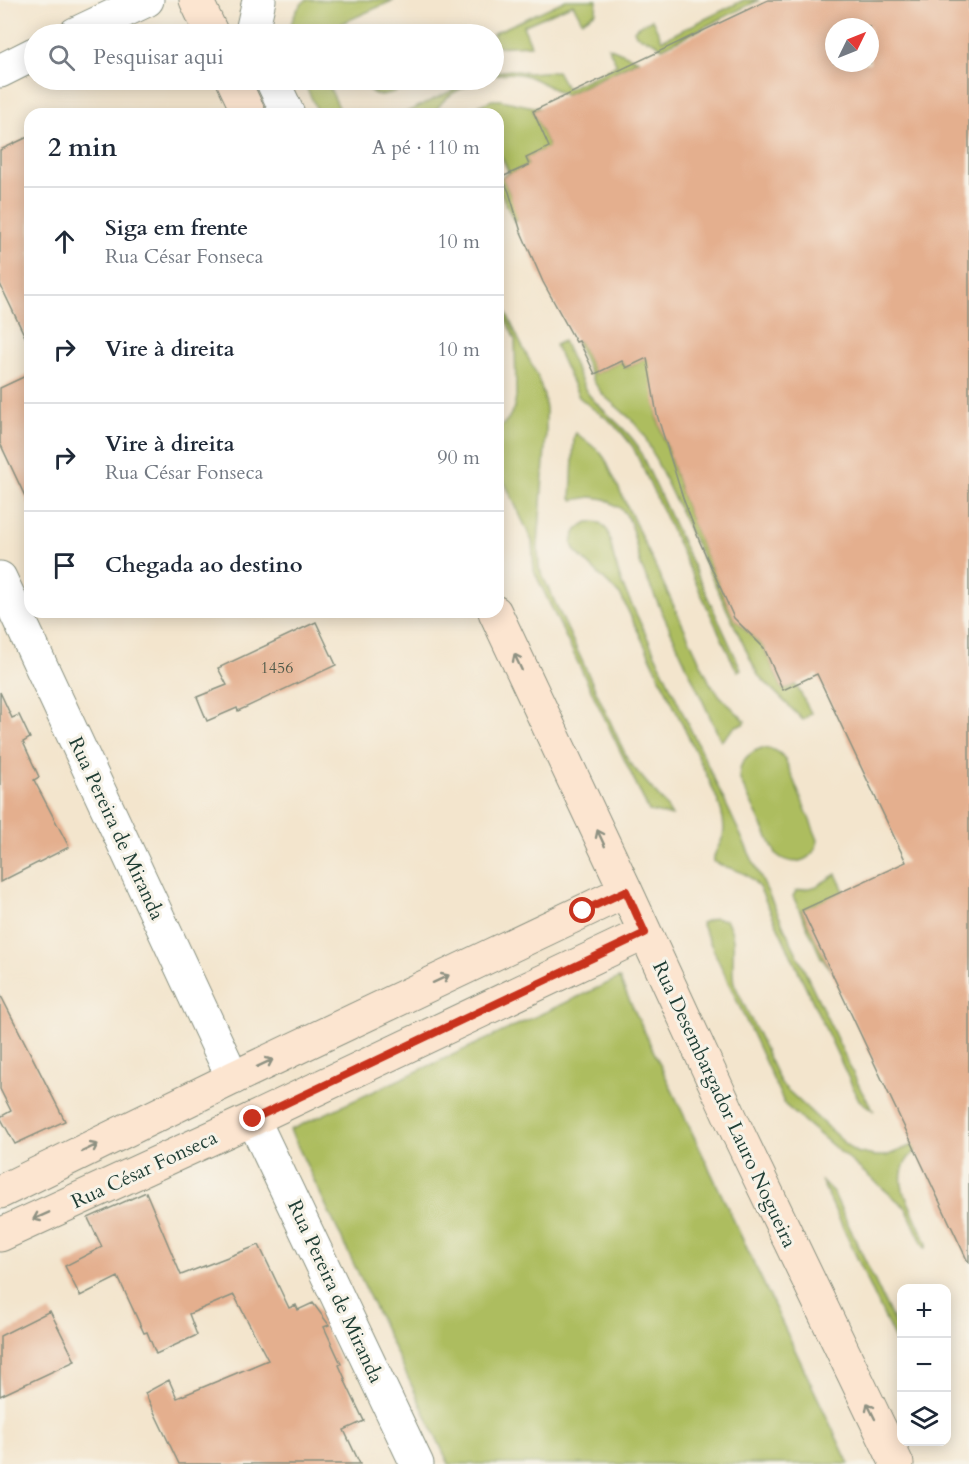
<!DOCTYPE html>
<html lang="pt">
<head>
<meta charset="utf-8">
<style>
	:root { --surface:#fff; --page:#f2f2f3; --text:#1f2937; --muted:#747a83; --line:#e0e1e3 }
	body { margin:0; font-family:Cardo,serif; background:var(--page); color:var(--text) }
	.controls { position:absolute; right:18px; bottom:18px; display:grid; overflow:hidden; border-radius:12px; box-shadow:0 3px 15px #0003 }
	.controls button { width:54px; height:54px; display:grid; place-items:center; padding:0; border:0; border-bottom:2px solid var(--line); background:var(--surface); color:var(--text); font:30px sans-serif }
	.compass { position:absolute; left:825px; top:18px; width:54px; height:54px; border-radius:50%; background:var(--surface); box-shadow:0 3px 15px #0003; rotate:47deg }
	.stop { position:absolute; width:18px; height:18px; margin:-14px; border:4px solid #c8321e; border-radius:50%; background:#fff }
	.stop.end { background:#c8321e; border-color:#fff; box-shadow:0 2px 6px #0008 }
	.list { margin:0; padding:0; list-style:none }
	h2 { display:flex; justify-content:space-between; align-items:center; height:78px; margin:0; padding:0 24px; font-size:26px }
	h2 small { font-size:20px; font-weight:400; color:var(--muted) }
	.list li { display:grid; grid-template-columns:39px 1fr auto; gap:18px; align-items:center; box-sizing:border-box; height:108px; padding:0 24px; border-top:2px solid var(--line) }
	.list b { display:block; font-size:22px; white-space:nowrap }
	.list p { margin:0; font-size:20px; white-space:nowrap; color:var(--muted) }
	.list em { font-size:20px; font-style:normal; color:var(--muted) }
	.icon { flex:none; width:33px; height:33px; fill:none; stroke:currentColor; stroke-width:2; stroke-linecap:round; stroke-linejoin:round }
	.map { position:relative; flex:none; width:969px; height:1464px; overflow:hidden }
	.search { position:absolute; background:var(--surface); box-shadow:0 3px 15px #0003; left:24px; top:24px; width:480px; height:66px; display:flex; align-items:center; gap:15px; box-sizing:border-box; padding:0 21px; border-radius:33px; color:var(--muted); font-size:22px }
	.panel { position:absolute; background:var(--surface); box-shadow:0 3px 15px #0003; left:24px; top:108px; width:480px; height:510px; border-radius:18px }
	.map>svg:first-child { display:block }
	.green { fill:#adbd5f; stroke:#667d4a; stroke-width:1.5 }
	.building { fill:#e4af8e; fill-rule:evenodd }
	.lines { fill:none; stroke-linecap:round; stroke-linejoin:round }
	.street-casing { stroke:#899180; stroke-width:35 }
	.secondary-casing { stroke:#899180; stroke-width:35 }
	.street { stroke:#fff; stroke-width:33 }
	.secondary { stroke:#fce5d0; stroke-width:33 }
	.oneway { stroke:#8e9182 }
	.route { stroke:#c8321e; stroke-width:8 }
	.labels { text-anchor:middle; stroke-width:6; stroke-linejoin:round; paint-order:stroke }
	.number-label { font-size:16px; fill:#505a4a }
	.street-label { font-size:20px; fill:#1f3d34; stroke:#f7f3e8 }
</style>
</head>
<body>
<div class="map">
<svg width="969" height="1464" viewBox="0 0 969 1464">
	<rect width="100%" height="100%" fill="#f7f3e8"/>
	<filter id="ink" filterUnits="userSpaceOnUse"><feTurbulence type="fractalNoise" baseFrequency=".0167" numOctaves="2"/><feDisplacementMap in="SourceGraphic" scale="12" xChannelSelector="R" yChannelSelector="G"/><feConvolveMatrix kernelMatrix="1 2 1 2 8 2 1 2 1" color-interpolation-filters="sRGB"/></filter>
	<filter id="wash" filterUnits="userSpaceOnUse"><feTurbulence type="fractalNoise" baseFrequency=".008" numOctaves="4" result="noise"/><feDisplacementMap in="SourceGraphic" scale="24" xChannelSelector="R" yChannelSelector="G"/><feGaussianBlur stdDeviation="1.35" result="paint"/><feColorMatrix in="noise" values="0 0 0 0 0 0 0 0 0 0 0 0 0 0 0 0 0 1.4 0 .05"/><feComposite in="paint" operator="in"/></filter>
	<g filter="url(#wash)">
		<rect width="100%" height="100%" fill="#f3e5cd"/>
		<path class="green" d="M 306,0 L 394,0 L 318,34 L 289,34 C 291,22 295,8 306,0 Z
			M 566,0 L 597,0 L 596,12 L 582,21 L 573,4 L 523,26 L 531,45 L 494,47 L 494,34 L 492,34 Z
			M 744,0 L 759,0 L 662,48 L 656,43 L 636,35 L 634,30 L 637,27 L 652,19 L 662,40 Z
			M 608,47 L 639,60 L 565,95 C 538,82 525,68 494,75 L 495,72 L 511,70 L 529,73 L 557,71 L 567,89 L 617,65 Z
			M 303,80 L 326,80 L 342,114 L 319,114 Z
			M 366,80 L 380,80 L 383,86 L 396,80 L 419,80 C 404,87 370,110 366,80 Z
			M 474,80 L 481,80 C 462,88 444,94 434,114 L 403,114 Z
			M 492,100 L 500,100 L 539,108 L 533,111 L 549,147 L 526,158 L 529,165 L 502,177 L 518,211 L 518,219 L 514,221 L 498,186 L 498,179 L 509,173 L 498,149 L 498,114 L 482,114 L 478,106 Z
			M 498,295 L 519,340 L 537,375 L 544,396 L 546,410 L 546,433 L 538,547 L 539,568 L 629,762 L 665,804 L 672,816 L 649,811 L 534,571 L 532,541 L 498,468 L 498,430 L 508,419 L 514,408 L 516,396 L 515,340 L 498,302 Z
			M 563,341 L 586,391 C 600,411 623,424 637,445 L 741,669 L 738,671 L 734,665 L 633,447 L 621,432 L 610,421 L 592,408 L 579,397 L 555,345 Z
			M 579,341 L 595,374 L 622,361 L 626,368 L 650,357 L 657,415 L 661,430 L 683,498 L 699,540 L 734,618 L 764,648 L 783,690 L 796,685 L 811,713 L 803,720 L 758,675 L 644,435 L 632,420 L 603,395 L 594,382 L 576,342 Z
			M 576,433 L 600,452 L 605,459 L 710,683 L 720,696 L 745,721 L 744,724 L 736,726 L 721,741 L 641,566 L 631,524 L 625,513 L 620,508 L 605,499 L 591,497 L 573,500 L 571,498 L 574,437 Z
			M 588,522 L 593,522 L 600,523 L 608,531 L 614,559 L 622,584 L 862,1092 L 874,1111 L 859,1100 L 856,1094 L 760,889 C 746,869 734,871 714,862 C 712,853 721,845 723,836 C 727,817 716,797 709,780 L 621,596 L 575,551 L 572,544 C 573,533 578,527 588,522 Z
			M 762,748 C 773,749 778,750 785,759 L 818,840 C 814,862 792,868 776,854 L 740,780 C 737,764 747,753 762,748 Z
			M 836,874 L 844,891 L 802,910 L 831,971 L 821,957 L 793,896 L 796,891 L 817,886 Z
			M 714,918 L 726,920 C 739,939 730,961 734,983 L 781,1084 L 851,1149 L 856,1152 L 874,1156 L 886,1156 L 913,1145 L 916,1151 C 903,1161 899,1174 903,1190 L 927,1244 L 926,1248 L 924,1247 L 906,1208 L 785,1105 L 701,923 Z
			M 619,978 L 849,1464 L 449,1464 L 290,1130 Z
			M 821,1180 L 833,1192 L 901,1337 L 901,1353 Z"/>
		<g id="blocks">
			<path class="building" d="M 768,0 L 969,0 L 969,1264 L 802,910 L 906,862 L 817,674 L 783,690 L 764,648 L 734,618 L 699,540 L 683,498 L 657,415 L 647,358 L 626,368 L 622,361 L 595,374 L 579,341 L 576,342 L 543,282 L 521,232 L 509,192 L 502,177 L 529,165 L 526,158 L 549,147 L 533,111 ZM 834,27 L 870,27 L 870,63 L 834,63 Z
				M 30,136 L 30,347 L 0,284 L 0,150 Z
				M 30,374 L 30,507 L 0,443 L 0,388 Z
				M 316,622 L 336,665 L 238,711 L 237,708 L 207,721 L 197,697 L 227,685 L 218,668 Z
				M 0,692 L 12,718 L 19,715 L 30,738 L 23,742 L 39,777 L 34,780 L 69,847 L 0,882 Z
				M 0,994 L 65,1121 L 15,1144 L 0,1117 L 11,1111 L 0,1089 Z
				M 146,1192 L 181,1275 L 259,1245 L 289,1308 L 296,1305 L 298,1310 L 313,1303 L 329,1325 L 324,1327 L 341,1364 L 339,1365 L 346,1381 L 345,1381 L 364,1421 L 344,1430 L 360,1464 L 179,1464 L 145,1393 L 169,1380 L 177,1398 L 268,1360 L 234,1295 L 189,1314 L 197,1335 L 156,1354 L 147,1332 L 144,1333 L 118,1277 L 80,1296 L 65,1266 L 102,1247 L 88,1218 Z
				M 50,1311 L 75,1361 L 0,1396 L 0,1336 Z"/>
		</g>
	</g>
	<g filter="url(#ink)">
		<use href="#blocks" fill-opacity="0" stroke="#899180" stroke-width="1.5"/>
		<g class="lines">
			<defs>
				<path id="street" d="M 75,34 L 147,0
					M 253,34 L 253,27 L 259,0
					M 0,71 L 34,54
					M 272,80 L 288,114
					M 0,578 L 233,1078
					M 253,1119 L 417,1464"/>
				<path id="secondary" d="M 196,0 L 212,34
					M 233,80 L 249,114
					M 495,612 L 626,891 L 734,1125 L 897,1464
					M 0,1192 L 233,1078 L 626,891
					M 0,1235 L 253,1119 L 645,933"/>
			</defs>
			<use href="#street" class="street-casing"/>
			<use href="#secondary" class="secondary-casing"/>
			<use href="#street" class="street"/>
			<use href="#secondary" class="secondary"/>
		</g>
		<defs><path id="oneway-shaft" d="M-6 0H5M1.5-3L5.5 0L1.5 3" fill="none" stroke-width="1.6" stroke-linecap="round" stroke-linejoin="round" transform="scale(1.5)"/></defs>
		<g class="oneway">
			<use href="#oneway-shaft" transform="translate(518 662) rotate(-115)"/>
			<use href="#oneway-shaft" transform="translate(601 838) rotate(-115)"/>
			<use href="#oneway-shaft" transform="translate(441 979) rotate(-25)"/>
			<use href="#oneway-shaft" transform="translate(265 1063) rotate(-25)"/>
			<use href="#oneway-shaft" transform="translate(90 1148) rotate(-26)"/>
			<use href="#oneway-shaft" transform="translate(41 1216) rotate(156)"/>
			<use href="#oneway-shaft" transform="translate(871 1411) rotate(-116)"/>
		</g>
	</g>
	<g class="lines" filter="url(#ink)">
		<path class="route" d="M 253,1119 L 645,933 L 626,891 L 583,911"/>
	</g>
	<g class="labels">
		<g class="number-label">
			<text x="277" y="673">1456</text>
		</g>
		<g class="street-label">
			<text transform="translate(117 828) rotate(65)" y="7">Rua Pereira de Miranda</text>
			<text transform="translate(725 1104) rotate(65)" y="7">Rua Desembargador Lauro Nogueira</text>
			<text transform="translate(144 1169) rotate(-25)" y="7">Rua César Fonseca</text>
			<text transform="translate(336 1291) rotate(65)" y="7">Rua Pereira de Miranda</text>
		</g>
	</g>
</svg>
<div class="controls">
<button>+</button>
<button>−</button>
<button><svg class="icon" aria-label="layers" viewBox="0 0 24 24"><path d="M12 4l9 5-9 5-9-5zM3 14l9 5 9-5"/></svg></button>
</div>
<svg class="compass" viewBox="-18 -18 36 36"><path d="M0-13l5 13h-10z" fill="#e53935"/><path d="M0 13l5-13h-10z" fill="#747a83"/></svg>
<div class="stop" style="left:583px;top:911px"></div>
<div class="stop end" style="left:253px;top:1119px"></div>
<div class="search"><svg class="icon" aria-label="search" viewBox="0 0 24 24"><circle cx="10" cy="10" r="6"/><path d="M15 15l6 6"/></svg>Pesquisar aqui</div>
<section class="panel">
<h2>2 min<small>A pé · 110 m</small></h2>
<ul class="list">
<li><svg class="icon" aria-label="ahead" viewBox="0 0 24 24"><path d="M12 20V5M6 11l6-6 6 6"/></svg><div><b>Siga em frente</b><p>Rua César Fonseca</p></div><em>10 m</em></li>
<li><svg class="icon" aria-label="right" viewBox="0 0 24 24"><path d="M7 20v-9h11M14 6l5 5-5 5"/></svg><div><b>Vire à direita</b></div><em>10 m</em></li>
<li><svg class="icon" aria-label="right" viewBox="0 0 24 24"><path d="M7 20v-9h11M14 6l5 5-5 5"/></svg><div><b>Vire à direita</b><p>Rua César Fonseca</p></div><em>90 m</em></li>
<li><svg class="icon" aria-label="arrive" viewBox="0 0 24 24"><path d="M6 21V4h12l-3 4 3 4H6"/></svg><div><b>Chegada ao destino</b></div></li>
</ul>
</section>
</div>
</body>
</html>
